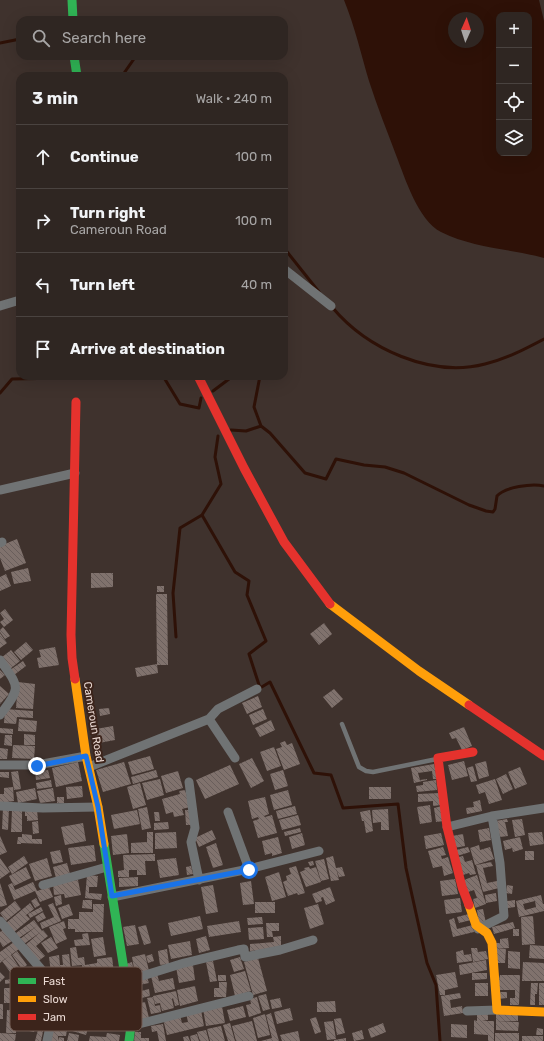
<!DOCTYPE html>
<html lang="en">
<head>
<meta charset="utf-8">
<style>
	:root { --surface:#2f2622; --page:#3b322f; --text:#f1f3f6; --muted:#a7a5a5; --line:#4a4340 }
	body { margin:0; font-family:Rubik,sans-serif; background:var(--page); color:var(--text) }
	.controls { position:absolute; right:12px; top:12px; display:grid; overflow:hidden; border-radius:8px; box-shadow:0 4px 16px #0002 }
	.controls button { width:36px; height:36px; display:grid; place-items:center; padding:0; border:0; border-bottom:1px solid var(--line); background:var(--surface); color:var(--text); font:20px sans-serif }
	.compass { position:absolute; left:448px; top:12px; width:36px; height:36px; border-radius:50%; background:var(--surface); box-shadow:0 4px 16px #0002; rotate:3deg }
	.stop { position:absolute; width:12px; height:12px; margin:-9px; border:3px solid #1a73e8; border-radius:50%; background:#fff }
	.stop.end { background:#1a73e8; border-color:#fff; box-shadow:0 1px 4px #0008 }
	.list { margin:0; padding:0; list-style:none }
	h2 { display:flex; justify-content:space-between; align-items:center; height:52px; margin:0; padding:0 16px; font-size:17px }
	h2 small { font-size:13px; font-weight:400; color:var(--muted) }
	.list li { display:grid; grid-template-columns:26px 1fr auto; gap:12px; align-items:center; box-sizing:border-box; height:64px; padding:0 16px; border-top:1px solid var(--line) }
	.list b { display:block; font-size:15px; white-space:nowrap }
	.list p { margin:0; font-size:13px; white-space:nowrap; color:var(--muted) }
	.list em { font-size:13px; font-style:normal; color:var(--muted) }
	.icon { flex:none; width:22px; height:22px; fill:none; stroke:currentColor; stroke-width:2; stroke-linecap:round; stroke-linejoin:round }
	.map { position:relative; flex:none; width:544px; height:1041px; overflow:hidden }
	.search { position:absolute; background:var(--surface); box-shadow:0 4px 16px #0002; left:16px; top:16px; width:272px; height:44px; display:flex; align-items:center; gap:10px; box-sizing:border-box; padding:0 14px; border-radius:12px; color:var(--muted); font-size:15px }
	.panel { position:absolute; background:var(--surface); box-shadow:0 4px 16px #0002; left:16px; top:72px; width:272px; height:308px; border-radius:12px }
	.map>svg:first-child { display:block }
	.water { fill:#2e1107; fill-rule:evenodd }
	.lines { fill:none; stroke-linecap:round; stroke-linejoin:round }
	.stream { stroke:#2e1107; stroke-width:3 }
	.building { fill:url(#building-back-hatch); fill-rule:evenodd }
	.lane { stroke:#707374; stroke-width:4.5 }
	.street { stroke:#707374; stroke-width:9 }
	.fast { stroke:#30b455; stroke-width:9 }
	.slow { stroke:#ff9f0a; stroke-width:9 }
	.jam { stroke:#e5322d; stroke-width:9 }
	.route { stroke:#1a73e8; stroke-width:5 }
	.labels { text-anchor:middle; stroke-width:4; stroke-linejoin:round; paint-order:stroke }
	.street-label { font-size:11px; fill:#ebdad4; stroke:#3c241b }
	.key { fill:#3c241b; stroke:#715b52; stroke-width:1 }
	.key-label { font-size:11px; fill:#ebdad4 }
</style>
</head>
<body>
<div class="map">
<svg width="544" height="1041" viewBox="0 0 544 1041">
	<defs>
		<pattern id="building-back-hatch" width="6" height="6" patternUnits="userSpaceOnUse"><rect width="6" height="6" fill="#80726d"/><path d="M-1 5l2 2M0 0l6 6M5-1l2 2" fill="none" stroke="#695e5b"/></pattern>
	</defs>
	<rect width="100%" height="100%" fill="#3f322d"/>
	<path class="water" d="M 344,0 L 539,0 L 544,21 L 544,258 C 511,249 473,248 441,232 C 418,220 405,178 396,155 C 387,131 377,106 369,81 C 361,54 355,27 344,0 ZM 499,15 L 529,15 L 529,153 L 499,153 ZM 454,18 L 478,18 L 478,42 L 454,42 Z"/>
	<g class="lines">
		<path class="stream" d="M 0,43 L 20,39
			M 122,76 L 136,56
			M 284,248 L 319,292
			M 332,307 C 367,349 431,378 485,364 C 506,359 525,349 544,339
			M 163,376 L 180,404 L 199,408 L 201,398
			M 260,376 L 254,407 L 261,426 L 270,433 L 305,473 L 326,479 L 336,459 L 364,465 L 385,467 L 404,473 L 469,505 L 486,511 L 493,512 L 495,509 L 497,496 C 505,487 532,483 544,486
			M 213,391 L 233,376
			M 0,393 L 12,379 L 63,378 L 65,376
			M 231,430 L 246,431 L 261,426
			M 202,515 L 235,572 L 249,581 L 247,595 L 266,641 L 249,654 L 260,688 L 270,682 L 314,773 L 331,775 L 343,808 L 398,804 L 406,868 L 427,963 L 436,985 L 440,1041
			M 176,637 L 173,593 L 180,528 L 202,515 L 221,484 L 215,457 L 218,436"/>
	</g>
	<path class="building" d="M 17,539 L 26,563 L 5,571 L 0,558 L 0,546 Z
		M 28,568 L 31,581 L 14,584 L 11,572 Z
		M 91,573 L 113,573 L 113,587 L 91,588 Z
		M 6,574 L 11,586 L 0,591 L 0,577 Z
		M 157,586 L 164,586 L 164,592 L 157,592 Z
		M 156,594 L 167,594 L 168,665 L 157,665 Z
		M 5,609 L 13,620 L 4,627 L 0,622 L 4,619 L 0,613 Z
		M 324,623 L 332,634 L 319,645 L 310,634 Z
		M 3,627 L 10,636 L 5,639 L 0,632 L 0,630 Z
		M 0,633 L 7,643 L 0,648 Z
		M 26,642 L 33,650 L 21,660 L 14,652 Z
		M 55,647 L 59,665 L 39,668 L 37,658 L 41,657 L 39,650 Z
		M 11,650 L 20,661 L 10,669 L 1,658 Z
		M 23,661 L 26,666 L 14,675 L 10,670 Z
		M 157,664 L 158,673 L 137,677 L 135,668 Z
		M 0,670 L 5,675 L 0,679 Z
		M 18,682 L 35,684 L 33,709 L 16,708 Z
		M 0,686 L 9,694 L 0,704 Z
		M 334,689 L 343,699 L 332,708 L 323,697 Z
		M 258,696 L 262,707 L 247,714 L 242,703 Z
		M 109,708 L 110,714 L 100,716 L 99,709 Z
		M 5,709 L 33,711 L 33,718 L 17,717 L 16,724 L 4,723 Z
		M 263,709 L 267,719 L 253,725 L 249,715 Z
		M 19,719 L 37,721 L 36,732 L 18,731 Z
		M 271,720 L 275,730 L 260,737 L 255,728 Z
		M 113,726 L 115,740 L 99,743 L 96,729 Z
		M 464,727 L 472,746 L 462,750 L 456,738 L 452,739 L 449,733 Z
		M 0,728 L 13,729 L 13,734 L 0,733 Z
		M 24,734 L 35,735 L 35,745 L 24,745 Z
		M 5,735 L 12,735 L 12,746 L 4,745 Z
		M 285,741 L 287,745 L 292,743 L 300,764 L 284,770 L 276,749 L 282,747 L 280,743 Z
		M 13,745 L 35,746 L 34,759 L 12,758 Z
		M 274,747 L 281,766 L 267,771 L 260,752 Z
		M 0,748 L 8,749 L 7,759 L 0,759 Z
		M 150,756 L 154,769 L 132,775 L 128,762 Z
		M 252,758 L 264,781 L 251,788 L 239,764 Z
		M 464,761 L 468,776 L 452,780 L 448,765 Z
		M 486,761 L 489,776 L 479,779 L 475,764 Z
		M 78,762 L 82,781 L 56,787 L 52,768 Z
		M 124,762 L 131,784 L 103,792 L 96,770 Z
		M 434,764 L 437,779 L 433,779 L 432,771 L 418,773 L 420,780 L 427,779 L 427,780 L 414,783 L 411,768 Z
		M 230,765 L 239,784 L 205,799 L 196,780 Z
		M 473,766 L 477,781 L 471,782 L 467,768 Z
		M 520,767 L 527,784 L 515,789 L 508,772 Z
		M 48,770 L 50,778 L 36,780 L 35,772 Z
		M 156,770 L 158,777 L 133,784 L 131,777 Z
		M 283,770 L 288,786 L 275,790 L 270,774 Z
		M 18,771 L 21,789 L 14,790 L 11,772 Z
		M 178,771 L 183,788 L 166,793 L 161,776 Z
		M 0,772 L 9,772 L 9,778 L 0,777 Z
		M 506,774 L 513,789 L 503,794 L 496,779 Z
		M 160,779 L 164,795 L 147,800 L 142,783 Z
		M 495,779 L 502,800 L 489,804 L 485,792 L 479,794 L 476,785 Z
		M 51,780 L 52,787 L 37,789 L 36,783 Z
		M 436,780 L 437,790 L 417,792 L 416,786 L 423,785 L 423,782 Z
		M 140,783 L 146,805 L 133,809 L 127,787 Z
		M 82,786 L 83,797 L 67,799 L 66,787 Z
		M 13,787 L 14,801 L 0,803 L 0,794 L 4,794 L 4,788 Z
		M 369,787 L 391,787 L 391,799 L 369,799 Z
		M 35,788 L 37,799 L 18,803 L 16,792 Z
		M 53,788 L 55,801 L 40,803 L 37,791 Z
		M 185,790 L 190,807 L 182,809 L 184,815 L 174,817 L 173,812 L 166,814 L 162,799 L 180,794 L 179,791 Z
		M 288,790 L 292,805 L 274,810 L 270,795 Z
		M 440,793 L 441,805 L 433,806 L 433,801 L 418,802 L 418,794 Z
		M 57,797 L 64,797 L 64,803 L 57,803 Z
		M 265,797 L 269,814 L 264,816 L 265,817 L 272,815 L 277,833 L 258,838 L 253,821 L 259,819 L 258,817 L 252,819 L 248,801 Z
		M 480,800 L 482,811 L 467,814 L 466,808 L 474,807 L 473,802 Z
		M 430,805 L 432,822 L 420,824 L 417,807 Z
		M 295,806 L 297,814 L 278,819 L 276,811 Z
		M 442,806 L 444,821 L 436,822 L 434,808 Z
		M 147,807 L 151,828 L 142,830 L 138,809 Z
		M 3,808 L 9,808 L 8,830 L 2,829 Z
		M 388,809 L 389,830 L 381,830 L 381,822 L 373,823 L 372,810 Z
		M 12,810 L 22,810 L 22,832 L 11,832 Z
		M 25,810 L 37,810 L 38,820 L 27,821 L 27,816 L 25,816 Z
		M 137,810 L 140,824 L 114,829 L 111,815 Z
		M 185,810 L 190,810 L 192,825 L 186,825 Z
		M 370,810 L 373,831 L 366,833 L 364,821 L 362,821 L 360,812 Z
		M 154,812 L 159,812 L 160,821 L 155,821 Z
		M 298,815 L 301,825 L 282,830 L 279,820 Z
		M 507,819 L 508,822 L 505,822 L 508,836 L 500,837 L 496,821 Z
		M 522,819 L 525,835 L 515,837 L 512,820 Z
		M 38,821 L 39,833 L 33,834 L 32,822 Z
		M 168,822 L 169,829 L 154,830 L 154,823 Z
		M 83,823 L 86,841 L 65,845 L 61,827 Z
		M 300,828 L 301,832 L 285,836 L 284,832 Z
		M 489,828 L 491,840 L 480,842 L 478,830 Z
		M 212,830 L 216,839 L 199,847 L 195,838 Z
		M 147,832 L 153,832 L 153,853 L 131,853 L 131,843 L 147,842 Z
		M 176,832 L 177,848 L 155,849 L 155,833 Z
		M 542,832 L 544,844 L 530,846 L 528,833 Z
		M 302,833 L 305,845 L 292,849 L 289,837 Z
		M 441,833 L 444,845 L 426,849 L 424,836 Z
		M 22,834 L 32,835 L 32,839 L 42,839 L 42,844 L 21,843 L 21,844 L 17,844 L 18,837 L 22,837 L 22,842 Z
		M 127,834 L 129,853 L 113,855 L 111,836 Z
		M 463,834 L 465,846 L 454,848 L 452,836 Z
		M 0,836 L 7,852 L 0,855 Z
		M 278,837 L 282,853 L 272,856 L 272,853 L 265,855 L 262,841 Z
		M 520,837 L 523,849 L 513,852 L 512,848 L 505,850 L 503,841 Z
		M 216,843 L 223,865 L 213,868 L 206,847 Z
		M 94,845 L 96,861 L 71,865 L 68,848 Z
		M 479,845 L 480,850 L 490,847 L 494,859 L 475,865 L 470,848 Z
		M 443,847 L 446,855 L 441,856 L 442,859 L 448,857 L 453,873 L 444,876 L 442,866 L 433,868 L 428,851 Z
		M 468,847 L 470,852 L 457,856 L 456,850 Z
		M 60,850 L 63,862 L 53,864 L 50,852 Z
		M 525,851 L 534,851 L 534,860 L 525,860 Z
		M 155,854 L 155,861 L 145,861 L 146,875 L 137,875 L 137,870 L 129,870 L 129,877 L 118,877 L 118,871 L 124,870 L 123,855 Z
		M 24,856 L 28,863 L 12,874 L 8,867 Z
		M 333,856 L 339,880 L 331,881 L 326,858 Z
		M 463,856 L 465,862 L 472,860 L 476,874 L 470,875 L 469,873 L 463,875 L 458,857 Z
		M 0,858 L 10,872 L 0,879 Z
		M 47,858 L 52,876 L 35,881 L 29,864 Z
		M 176,858 L 179,875 L 160,878 L 157,860 Z
		M 324,859 L 329,879 L 321,881 L 315,861 Z
		M 313,861 L 314,865 L 310,866 L 308,862 Z
		M 491,862 L 493,866 L 483,868 L 487,883 L 497,881 L 499,888 L 483,892 L 476,865 Z
		M 67,863 L 70,874 L 56,878 L 53,867 Z
		M 191,866 L 193,874 L 187,875 L 186,867 Z
		M 296,866 L 305,893 L 298,895 L 297,893 L 288,896 L 283,882 L 287,880 L 286,876 L 291,874 L 289,868 Z
		M 26,867 L 31,878 L 14,886 L 9,876 Z
		M 309,867 L 310,869 L 316,867 L 321,882 L 306,887 L 300,872 L 305,870 L 304,868 Z
		M 342,867 L 345,876 L 339,877 L 336,868 Z
		M 279,872 L 286,897 L 272,901 L 265,877 Z
		M 87,875 L 98,876 L 97,887 L 89,887 L 89,893 L 102,894 L 101,900 L 85,898 Z
		M 477,875 L 486,904 L 475,908 L 473,899 L 477,898 L 474,890 L 468,892 L 464,880 Z
		M 138,877 L 138,886 L 119,887 L 119,878 Z
		M 455,879 L 458,894 L 442,896 L 440,881 Z
		M 78,880 L 81,895 L 65,898 L 64,894 L 54,895 L 53,884 Z
		M 251,881 L 254,904 L 243,905 L 240,883 Z
		M 33,882 L 37,891 L 49,887 L 53,897 L 40,902 L 35,891 L 14,900 L 8,885 L 12,883 L 15,890 Z
		M 0,883 L 7,905 L 0,907 Z
		M 213,885 L 218,912 L 206,914 L 201,887 Z
		M 507,885 L 513,886 L 512,894 L 506,893 Z
		M 330,887 L 335,901 L 326,905 L 323,897 L 321,898 L 322,901 L 316,903 L 312,894 Z
		M 496,893 L 497,901 L 486,903 L 485,895 Z
		M 61,895 L 62,904 L 56,906 L 54,897 Z
		M 541,895 L 543,904 L 544,904 L 544,911 L 519,917 L 516,901 ZM 535,901 L 536,907 L 525,910 L 523,904 Z
		M 36,898 L 40,905 L 35,908 L 31,901 Z
		M 460,898 L 462,912 L 446,914 L 444,900 Z
		M 83,900 L 92,900 L 92,909 L 82,908 Z
		M 515,900 L 515,907 L 507,908 L 507,901 Z
		M 15,901 L 21,909 L 6,921 L 0,913 Z
		M 255,902 L 275,902 L 275,913 L 255,913 Z
		M 30,903 L 34,909 L 25,916 L 26,915 L 30,919 L 14,932 L 6,923 Z
		M 53,903 L 61,921 L 42,929 L 40,923 L 54,917 L 48,905 Z
		M 69,904 L 73,915 L 62,919 L 58,908 Z
		M 93,904 L 104,904 L 103,932 L 75,932 L 75,929 L 68,929 L 68,919 L 79,919 L 79,912 L 93,912 Z
		M 318,904 L 324,924 L 310,929 L 304,908 Z
		M 41,907 L 43,911 L 30,918 L 28,914 Z
		M 483,909 L 486,923 L 479,924 L 477,910 Z
		M 43,912 L 46,918 L 38,922 L 35,917 Z
		M 469,914 L 471,920 L 459,923 L 457,917 Z
		M 200,916 L 203,929 L 171,936 L 168,923 Z
		M 533,916 L 535,944 L 522,945 L 521,917 Z
		M 262,917 L 263,924 L 248,925 L 247,918 Z
		M 454,918 L 457,929 L 473,925 L 474,932 L 453,937 L 449,920 Z
		M 34,920 L 42,931 L 24,944 L 20,939 L 37,926 L 19,938 L 16,933 Z
		M 64,921 L 66,928 L 63,929 L 67,939 L 56,944 L 49,927 Z
		M 239,921 L 241,932 L 209,937 L 207,926 Z
		M 513,922 L 515,928 L 494,934 L 492,927 Z
		M 266,923 L 279,923 L 279,931 L 272,931 L 273,937 L 267,937 Z
		M 135,925 L 139,944 L 127,946 L 123,927 Z
		M 146,925 L 151,943 L 144,945 L 138,927 Z
		M 263,927 L 264,939 L 249,940 L 248,928 Z
		M 4,929 L 12,941 L 3,947 L 0,942 L 0,932 Z
		M 513,929 L 519,929 L 519,936 L 513,936 Z
		M 43,930 L 48,936 L 36,946 L 45,956 L 37,962 L 24,946 Z
		M 88,933 L 90,945 L 75,946 L 74,940 L 83,939 L 82,934 Z
		M 206,936 L 210,950 L 199,953 L 196,939 Z
		M 281,936 L 281,949 L 250,951 L 250,944 L 274,942 L 273,937 Z
		M 51,937 L 58,948 L 48,953 L 41,943 Z
		M 103,937 L 106,955 L 94,957 L 91,939 Z
		M 508,938 L 509,948 L 496,949 L 495,943 L 500,943 L 500,939 Z
		M 190,941 L 192,955 L 171,959 L 168,945 Z
		M 14,942 L 19,949 L 0,963 L 0,952 Z
		M 530,945 L 544,946 L 544,959 L 529,958 Z
		M 76,947 L 78,958 L 84,957 L 85,965 L 97,963 L 97,959 L 112,957 L 114,973 L 83,977 L 82,965 L 72,966 L 70,948 Z
		M 471,948 L 477,948 L 478,952 L 486,951 L 488,959 L 473,962 Z
		M 167,949 L 169,964 L 160,965 L 158,951 Z
		M 497,949 L 506,949 L 505,963 L 497,963 Z
		M 463,950 L 464,955 L 471,954 L 472,961 L 457,963 L 456,952 Z
		M 17,951 L 27,965 L 22,969 L 12,955 Z
		M 508,951 L 520,952 L 520,969 L 508,968 Z
		M 69,954 L 71,970 L 51,973 L 49,957 L 59,955 L 60,965 L 63,965 L 62,955 Z
		M 145,954 L 149,971 L 135,974 L 132,957 Z
		M 152,954 L 154,961 L 148,963 L 146,956 Z
		M 11,955 L 21,970 L 13,976 L 2,961 Z
		M 240,957 L 244,969 L 234,972 L 230,960 Z
		M 258,958 L 267,991 L 253,995 L 244,962 Z
		M 486,960 L 487,970 L 460,975 L 459,965 Z
		M 213,961 L 217,981 L 210,982 L 206,962 Z
		M 132,962 L 135,976 L 129,977 L 126,964 Z
		M 523,962 L 544,963 L 544,981 L 522,981 Z
		M 193,965 L 195,980 L 179,983 L 176,967 Z
		M 36,966 L 45,979 L 34,988 L 29,981 L 15,991 L 10,985 Z
		M 245,971 L 251,991 L 235,996 L 230,975 Z
		M 0,972 L 5,977 L 0,982 Z
		M 455,972 L 458,987 L 445,990 L 445,995 L 440,995 L 436,975 Z
		M 472,973 L 487,973 L 487,979 L 472,980 Z
		M 157,974 L 159,981 L 173,978 L 175,989 L 155,993 L 151,976 Z
		M 218,975 L 226,975 L 226,981 L 218,981 Z
		M 500,975 L 520,975 L 519,1005 L 510,1005 L 510,998 L 515,998 L 515,990 L 497,990 Z
		M 147,977 L 149,983 L 139,985 L 141,991 L 149,989 L 150,996 L 133,1000 L 128,982 Z
		M 12,979 L 12,983 L 5,984 L 5,980 Z
		M 219,982 L 227,982 L 226,997 L 214,997 L 214,988 L 219,988 Z
		M 475,983 L 488,983 L 488,996 L 475,996 Z
		M 531,983 L 538,983 L 537,994 L 535,994 L 535,1005 L 530,1005 Z
		M 539,983 L 544,983 L 544,1005 L 539,1005 Z
		M 195,986 L 198,1001 L 180,1006 L 177,990 Z
		M 4,988 L 11,988 L 11,1003 L 4,1003 Z
		M 176,991 L 179,1005 L 175,1006 L 173,998 L 172,999 L 174,1008 L 162,1011 L 160,1003 L 155,1004 L 153,996 Z
		M 497,992 L 507,992 L 507,998 L 498,999 Z
		M 460,993 L 461,998 L 450,1000 L 451,1008 L 462,1006 L 463,1013 L 444,1016 L 441,996 Z
		M 266,994 L 270,1009 L 263,1011 L 258,996 Z
		M 153,997 L 155,1006 L 160,1005 L 161,1012 L 151,1014 L 147,998 Z
		M 257,997 L 261,1013 L 249,1017 L 246,1005 L 251,1004 L 250,999 Z
		M 280,998 L 282,1007 L 272,1009 L 270,1000 Z
		M 335,1001 L 336,1012 L 317,1012 L 317,1002 Z
		M 145,1002 L 149,1018 L 135,1021 L 131,1005 Z
		M 0,1004 L 3,1004 L 3,1019 L 0,1019 Z
		M 222,1006 L 225,1023 L 206,1026 L 203,1009 Z
		M 243,1006 L 246,1017 L 230,1021 L 227,1010 Z
		M 290,1008 L 293,1020 L 277,1024 L 274,1012 Z
		M 7,1010 L 17,1010 L 16,1033 L 6,1033 Z
		M 76,1010 L 80,1011 L 77,1021 L 89,1025 L 86,1035 L 69,1030 Z
		M 201,1010 L 204,1026 L 167,1035 L 163,1019 L 180,1015 L 182,1023 L 188,1022 L 186,1013 Z
		M 271,1013 L 279,1041 L 261,1041 L 272,1038 L 266,1015 Z
		M 496,1013 L 518,1014 L 518,1021 L 496,1021 Z
		M 265,1014 L 270,1035 L 258,1038 L 253,1018 Z
		M 477,1014 L 488,1014 L 488,1020 L 482,1021 L 494,1021 L 494,1041 L 488,1041 L 488,1035 L 474,1034 L 474,1020 L 477,1021 Z
		M 316,1017 L 321,1032 L 315,1034 L 310,1019 Z
		M 341,1018 L 345,1033 L 337,1035 L 334,1019 Z
		M 252,1021 L 257,1041 L 236,1041 L 232,1026 Z
		M 333,1021 L 336,1039 L 327,1040 L 324,1022 Z
		M 496,1021 L 519,1022 L 518,1031 L 496,1030 Z
		M 230,1023 L 235,1041 L 228,1041 L 223,1025 Z
		M 383,1023 L 386,1032 L 371,1038 L 368,1029 Z
		M 31,1024 L 36,1026 L 34,1032 L 29,1031 Z
		M 163,1024 L 166,1041 L 159,1041 L 157,1031 L 152,1032 L 151,1026 Z
		M 451,1024 L 467,1025 L 467,1038 L 451,1037 Z
		M 39,1026 L 44,1027 L 41,1041 L 35,1041 Z
		M 221,1026 L 225,1041 L 210,1041 L 207,1029 Z
		M 537,1028 L 543,1029 L 543,1035 L 536,1035 Z
		M 51,1030 L 67,1030 L 66,1036 L 58,1036 L 58,1041 L 51,1041 Z
		M 206,1030 L 209,1041 L 200,1041 L 197,1032 Z
		M 362,1030 L 364,1039 L 354,1041 L 352,1033 Z
		M 298,1031 L 300,1041 L 282,1041 L 280,1035 Z
		M 135,1032 L 141,1032 L 141,1038 L 149,1038 L 149,1041 L 134,1041 Z
		M 0,1033 L 16,1034 L 15,1041 L 0,1041 Z
		M 69,1033 L 79,1035 L 78,1041 L 67,1041 Z
		M 107,1033 L 120,1035 L 119,1041 L 89,1041 L 90,1036 L 106,1037 Z
		M 495,1033 L 519,1033 L 519,1041 L 495,1041 Z
		M 197,1034 L 199,1041 L 191,1041 L 190,1036 Z
		M 188,1036 L 190,1041 L 184,1041 L 183,1037 Z
		M 522,1036 L 543,1036 L 543,1041 L 522,1041 Z
		M 59,1037 L 64,1038 L 64,1041 L 58,1041 Z
		M 346,1038 L 346,1041 L 334,1041 L 334,1040 Z"/>
	<g class="lines">
		<path class="lane" d="M 342,724 L 359,767 L 366,771 L 373,772 L 437,759"/>
		<path class="street" d="M 284,269 L 331,306
			M 0,306 L 20,300
			M 0,490 L 75,473
			M 0,543 L 2,542
			M 0,660 C 19,687 22,687 0,715
			M 209,719 L 235,758
			M 0,765 L 37,765 L 86,756
			M 89,767 L 209,719 L 218,709 L 257,689
			M 189,782 L 195,828 L 191,842 L 199,880
			M 0,806 L 43,808 L 98,807
			M 228,812 L 249,869
			M 447,827 L 492,816 L 544,808
			M 43,885 L 107,867
			M 112,897 L 249,869 L 319,851
			M 0,921 L 46,975 L 52,1004 L 51,1022 L 47,1041
			M 478,929 L 504,916 L 500,863 L 492,816
			M 126,981 L 184,963 L 238,950 L 244,949 L 245,957 L 280,950 L 313,940
			M 467,1011 L 497,1010
			M 131,1026 L 249,996"/>
		<path class="fast" d="M 72,0 L 73,20
			M 74,56 L 77,76
			M 104,844 L 129,1001 L 131,1026 L 129,1041"/>
		<path class="slow" d="M 330,604 L 419,671 L 469,705
			M 75,679 L 86,756 L 98,807 L 104,844
			M 469,905 L 476,925 L 487,933 L 492,943 L 497,1010 L 544,1012"/>
		<path class="jam" d="M 198,376 L 244,468 L 284,542 L 330,604
			M 75,679 L 72,658 L 71,635 L 76,402
			M 469,705 L 544,756
			M 469,905 L 462,887 L 447,827 L 438,758 L 473,752"/>
	</g>
	<g class="lines">
		<path class="route" d="M 37,766 L 86,756 L 98,807 L 112,896 L 249,870"/>
	</g>
	<g class="labels">
		<g class="street-label">
			<text transform="translate(94 722) rotate(81)" y="4">Cameroun Road</text>
		</g>
	</g>
	<rect x="10" y="967" width="132" height="64" rx="6" class="key"/>
	<rect x="18" y="978" width="18" height="6" fill="#30b455"/>
	<rect x="18" y="996" width="18" height="6" fill="#ff9f0a"/>
	<rect x="18" y="1014" width="18" height="6" fill="#e5322d"/>
	<g class="key-label">
		<text x="43" y="985">Fast</text>
		<text x="43" y="1003">Slow</text>
		<text x="43" y="1021">Jam</text>
	</g>
</svg>
<div class="controls">
<button>+</button>
<button>−</button>
<button><svg class="icon" aria-label="locate" viewBox="0 0 24 24"><circle cx="12" cy="12" r="6"/><path d="M12 2v4M12 18v4M2 12h4M18 12h4"/></svg></button>
<button><svg class="icon" aria-label="layers" viewBox="0 0 24 24"><path d="M12 4l9 5-9 5-9-5zM3 14l9 5 9-5"/></svg></button>
</div>
<svg class="compass" viewBox="-18 -18 36 36"><path d="M0-13l5 13h-10z" fill="#e53935"/><path d="M0 13l5-13h-10z" fill="#a7a5a5"/></svg>
<div class="stop" style="left:249px;top:870px"></div>
<div class="stop end" style="left:37px;top:766px"></div>
<div class="search"><svg class="icon" aria-label="search" viewBox="0 0 24 24"><circle cx="10" cy="10" r="6"/><path d="M15 15l6 6"/></svg>Search here</div>
<section class="panel">
<h2>3 min<small>Walk · 240 m</small></h2>
<ul class="list">
<li><svg class="icon" aria-label="ahead" viewBox="0 0 24 24"><path d="M12 20V5M6 11l6-6 6 6"/></svg><div><b>Continue</b></div><em>100 m</em></li>
<li><svg class="icon" aria-label="right" viewBox="0 0 24 24"><path d="M7 20v-9h11M14 6l5 5-5 5"/></svg><div><b>Turn right</b><p>Cameroun Road</p></div><em>100 m</em></li>
<li><svg class="icon" aria-label="left" viewBox="0 0 24 24"><path d="M17 20v-9H6M10 6l-5 5 5 5"/></svg><div><b>Turn left</b></div><em>40 m</em></li>
<li><svg class="icon" aria-label="arrive" viewBox="0 0 24 24"><path d="M6 21V4h12l-3 4 3 4H6"/></svg><div><b>Arrive at destination</b></div></li>
</ul>
</section>
</div>
</body>
</html>
